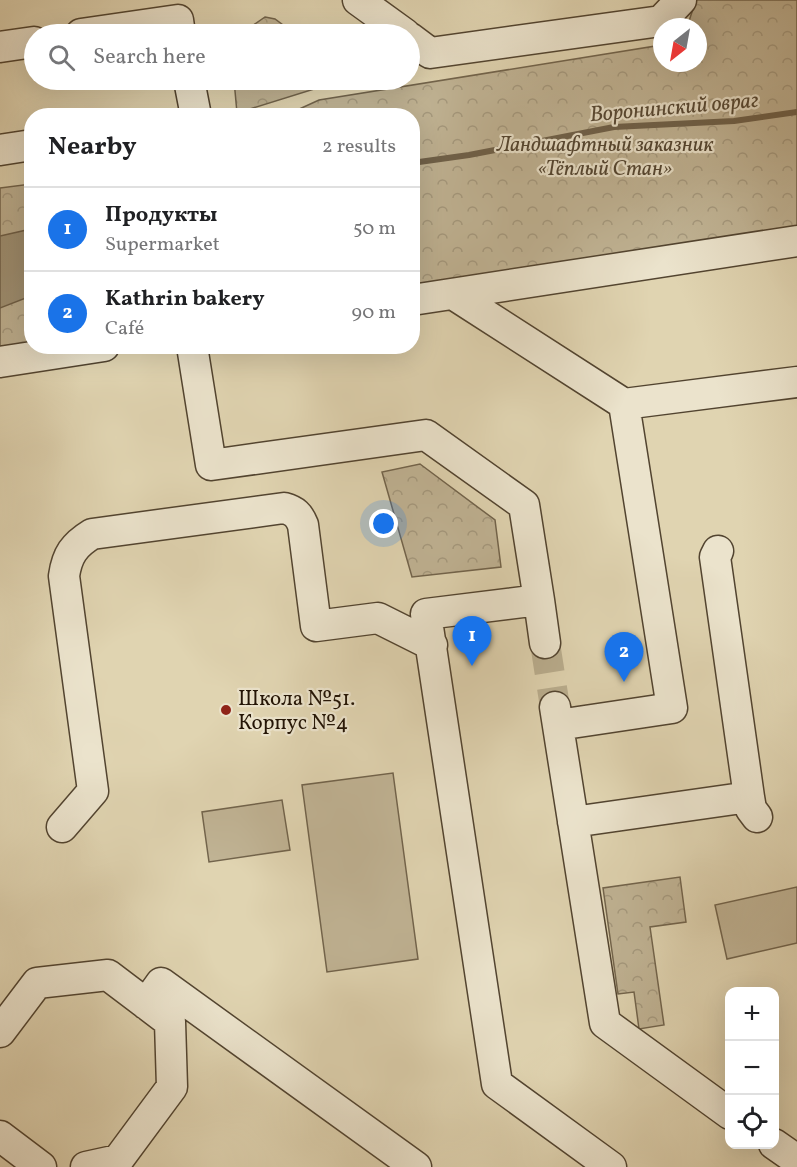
<!DOCTYPE html>
<html lang="en">
<head>
<meta charset="utf-8">
<style>
	:root { --surface:#fff; --page:#f2f2f2; --text:#202124; --muted:#757577; --line:#e0e0e0; --accent:#1a73e8 }
	body { margin:0; font-family:Vollkorn,serif; background:var(--page); color:var(--text) }
	.controls { position:absolute; right:18px; bottom:18px; display:grid; overflow:hidden; border-radius:12px; box-shadow:0 6px 24px #0002 }
	.controls button { width:54px; height:54px; display:grid; place-items:center; padding:0; border:0; border-bottom:2px solid var(--line); background:var(--surface); color:var(--text); font:30px sans-serif }
	.compass { position:absolute; left:653px; top:18px; width:54px; height:54px; border-radius:50%; background:var(--surface); box-shadow:0 6px 24px #0002; rotate:211deg }
	.you { position:absolute; left:384px; top:524px; width:21px; height:21px; margin:-15px; border:4px solid #fff; border-radius:50%; background:#1a73e8; box-shadow:0 0 0 9px #1a73e833 }
	.badge { display:grid; place-items:center; width:39px; height:39px; border-radius:50%; background:var(--accent); color:#fff; font-size:20px; font-weight:700 }
	.pin { position:absolute; translate:-50% -50px; filter:drop-shadow(0 2px 3px #0008) }
	.pin::after { content:''; position:absolute; top:32px; width:21px; height:18px; background:inherit; clip-path:polygon(0 0,100% 0,50% 100%) }
	.list { margin:0; padding:0; list-style:none }
	h2 { display:flex; justify-content:space-between; align-items:center; height:78px; margin:0; padding:0 24px; font-size:26px }
	h2 small { font-size:20px; font-weight:400; color:var(--muted) }
	.list li { display:grid; grid-template-columns:39px 1fr auto; gap:18px; align-items:center; box-sizing:border-box; height:84px; padding:0 24px; border-top:2px solid var(--line) }
	.list b { display:block; font-size:22px; white-space:nowrap }
	.list p { margin:0; font-size:20px; white-space:nowrap; color:var(--muted) }
	.list em { font-size:20px; font-style:normal; color:var(--muted) }
	.icon { flex:none; width:33px; height:33px; fill:none; stroke:currentColor; stroke-width:2; stroke-linecap:round; stroke-linejoin:round }
	.map { position:relative; flex:none; width:797px; height:1167px; overflow:hidden }
	.search { position:absolute; background:var(--surface); box-shadow:0 6px 24px #0002; left:24px; top:24px; width:396px; height:66px; display:flex; align-items:center; gap:15px; box-sizing:border-box; padding:0 21px; border-radius:33px; color:var(--muted); font-size:22px }
	.panel { position:absolute; background:var(--surface); box-shadow:0 6px 24px #0002; left:24px; top:108px; width:396px; height:246px; border-radius:24px }
	.map>svg:first-child { display:block }
	.forest { fill:url(#forest-crowns); stroke:#72644c; stroke-width:1.5 }
	.pitch { fill:#c0b394; stroke:#72644c; stroke-width:1.5 }
	.water { fill:#a09377; stroke:#6e6049; stroke-width:1.5 }
	.lines { fill:none; stroke-linecap:round; stroke-linejoin:round }
	.stream { stroke:#6e6049; stroke-width:6 }
	.minor-tunnel { stroke:#baae8f; stroke-width:30; stroke-dasharray:30 15; stroke-linecap:butt }
	.minor-casing { stroke:#524430; stroke-width:33 }
	.minor { stroke:#ebe3cc; stroke-width:30 }
	.poi-dot { fill:#8f2418; stroke:#ebe3cc; stroke-width:2 }
	.labels { text-anchor:middle; stroke-width:4.5; stroke-linejoin:round; paint-order:stroke }
	.park-label { font-size:21px; font-style:italic; fill:#524430; stroke:#ebe3cc }
	.poi-label { font-size:21px; fill:#231405; stroke:#ebe3cc; text-anchor:start }
	.water-label { font-size:22px; font-style:italic; fill:#554733; stroke:#ebe3cc }
</style>
</head>
<body>
<div class="map">
<svg width="797" height="1167" viewBox="0 0 797 1167">
	<defs>
		<pattern id="forest-crowns" width="20" height="18" patternUnits="userSpaceOnUse" patternTransform="scale(1.5)"><rect width="20" height="18" fill="#c0b394"/><path d="M2 6a3 3 0 1 1 6 0M12 15a3 3 0 1 1 6 0" fill="none" stroke="#a5997e"/></pattern>
	</defs>
	<rect width="100%" height="100%" fill="#e0d4b1"/>
	<filter id="stains"><feTurbulence type="fractalNoise" baseFrequency=".00333" numOctaves="4"/><feColorMatrix values="0 0 0 0 .2 0 0 0 0 .09 0 0 0 0 .02 0 0 0 .5 -.17"/></filter>
	<radialGradient id="worn" r=".72"><stop offset=".6" stop-color="#630" stop-opacity="0"/><stop offset="1" stop-color="#630" stop-opacity=".3"/></radialGradient>
	<path class="forest" d="M 696,0 L 797,0 L 797,230 L 413,286 L 412,116 L 284,116 L 319,100 L 662,45 L 662,63 L 698,63 L 698,27 L 687,27 Z
		M 265,17 L 275,19 L 295,34 L 246,34 L 252,26 Z
		M 234,80 L 343,80 L 237,113 Z
		M 31,184 L 31,342 L 0,347 L 0,188 Z
		M 420,464 L 495,520 L 501,567 L 412,577 L 382,472 Z
		M 680,877 L 686,922 L 650,927 L 664,1025 L 639,1029 L 634,992 L 618,994 L 603,888 Z"/>
	<path class="pitch" d="M 393,773 L 418,959 L 327,972 L 302,785 Z
		M 282,800 L 290,850 L 209,862 L 202,812 Z
		M 797,887 L 797,943 L 727,959 L 715,905 Z"/>
	<path class="water" d="M 31,229 L 31,296 L 0,308 L 0,236 Z"/>
	<g class="lines">
		<path class="stream" d="M 412,163 L 469,155 L 614,127 L 734,121 L 797,112"/>
		<path class="minor-tunnel" d="M 545,643 L 555,707"/>
		<defs>
			<path id="minor" d="M 358,0 L 405,34
				M 81,34 L 178,20 L 180,34
				M 410,38 L 430,53 L 661,21 L 681,0
				M 0,47 L 34,42
				M 189,80 L 196,116
				M 0,150 L 32,145
				M 453,294 L 624,404 L 672,708 L 558,725
				M 412,300 L 797,241
				M 192,346 L 211,465 L 426,435 L 524,505 L 539,600 L 426,614 L 497,1084 L 611,1167
				M 0,362 L 104,346
				M 624,404 L 797,382
				M 718,551 L 715,557 L 716,564 L 749,797
				M 539,600 L 545,643
				M 555,707 L 605,1023 L 730,1114
				M 573,822 L 749,797 L 751,809 L 757,817
				M 62,827 L 93,791 L 64,576 C 67,555 74,545 92,534 L 284,508 C 295,511 299,515 303,525 L 316,626 L 378,618 L 432,645
				M 146,1004 L 161,983 L 416,1167
				M 0,1032 L 37,983 L 108,975 L 170,1022 L 172,1087 L 118,1160 L 86,1167
				M 0,1136 L 41,1167
				M 774,1144 L 797,1160"/>
		</defs>
		<use href="#minor" class="minor-casing"/>
		<use href="#minor" class="minor"/>
	</g>
	<circle class="poi-dot" cx="226" cy="710" r="6"/>
	<g class="labels">
		<g class="park-label">
			<text x="605" y="151">Ландшафтный заказник<tspan x="605" dy="24">«Тёплый Стан»</tspan></text>
		</g>
		<g class="poi-label">
			<text x="238" y="705">Школа №51.<tspan x="238" dy="24">Корпус №4</tspan></text>
		</g>
		<g class="water-label">
			<text transform="translate(674 106) rotate(-5)" y="8">Воронинский овраг</text>
		</g>
	</g>
	<rect width="100%" height="100%" filter="url(#stains)"/>
	<rect width="100%" height="100%" fill="url(#worn)"/>
</svg>
<div class="controls">
<button>+</button>
<button>−</button>
<button><svg class="icon" aria-label="locate" viewBox="0 0 24 24"><circle cx="12" cy="12" r="6"/><path d="M12 2v4M12 18v4M2 12h4M18 12h4"/></svg></button>
</div>
<svg class="compass" viewBox="-18 -18 36 36"><path d="M0-13l5 13h-10z" fill="#e53935"/><path d="M0 13l5-13h-10z" fill="#757577"/></svg>
<div class="you"></div>
<div class="pin badge" style="left:472px;top:666px">1</div>
<div class="pin badge" style="left:624px;top:682px">2</div>
<div class="search"><svg class="icon" aria-label="search" viewBox="0 0 24 24"><circle cx="10" cy="10" r="6"/><path d="M15 15l6 6"/></svg>Search here</div>
<section class="panel">
<h2>Nearby<small>2 results</small></h2>
<ul class="list">
<li><span class="badge">1</span><div><b>Продукты</b><p>Supermarket</p></div><em>50 m</em></li>
<li><span class="badge">2</span><div><b>Kathrin bakery</b><p>Café</p></div><em>90 m</em></li>
</ul>
</section>
</div>
</body>
</html>
